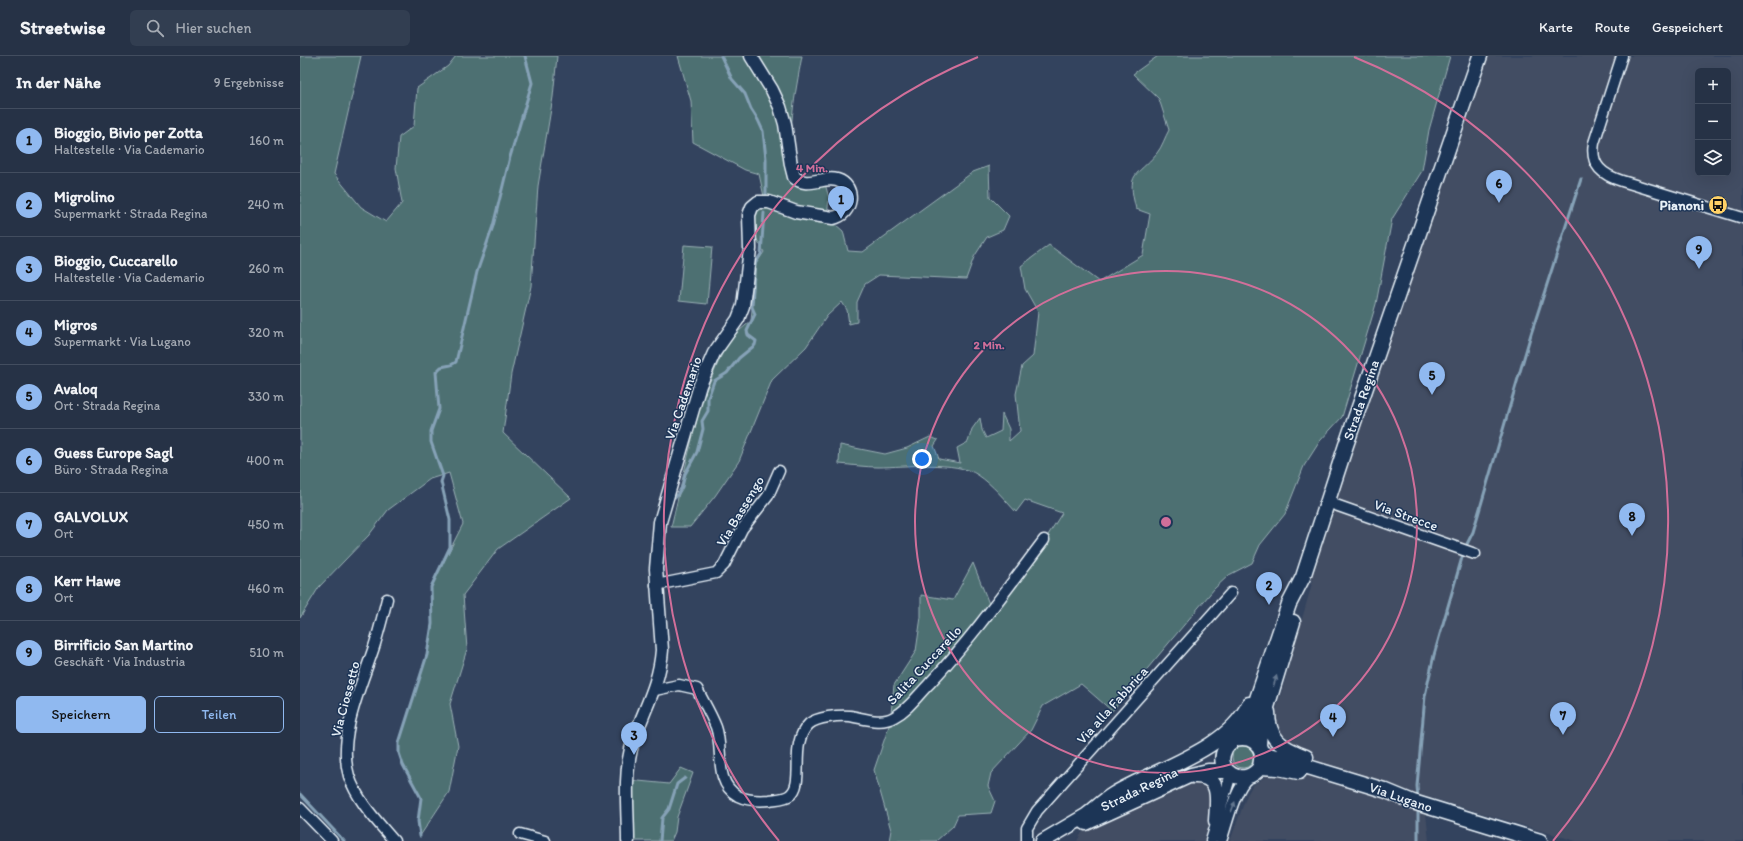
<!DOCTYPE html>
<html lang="de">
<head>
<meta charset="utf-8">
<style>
	:root { --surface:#263246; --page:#323e51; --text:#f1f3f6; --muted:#a4aab3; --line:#424d5f; --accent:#90b9f0 }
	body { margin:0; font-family:Itim,sans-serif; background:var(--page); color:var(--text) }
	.controls { position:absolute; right:12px; top:12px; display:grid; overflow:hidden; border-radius:6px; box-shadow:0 4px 16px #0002 }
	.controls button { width:36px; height:36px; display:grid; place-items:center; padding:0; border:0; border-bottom:1px solid var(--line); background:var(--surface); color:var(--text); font:20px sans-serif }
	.you { position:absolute; left:622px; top:403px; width:14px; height:14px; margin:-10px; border:3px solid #fff; border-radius:50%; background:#1a73e8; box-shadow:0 0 0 6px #1a73e833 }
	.badge { display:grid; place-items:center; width:26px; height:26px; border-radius:50%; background:var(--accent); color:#111; font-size:13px; font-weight:700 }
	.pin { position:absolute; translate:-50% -33px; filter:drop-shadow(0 1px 2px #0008) }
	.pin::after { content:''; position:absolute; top:21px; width:14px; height:12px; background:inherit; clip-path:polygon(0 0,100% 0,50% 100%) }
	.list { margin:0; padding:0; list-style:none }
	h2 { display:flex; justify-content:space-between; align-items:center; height:52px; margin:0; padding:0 16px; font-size:17px }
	h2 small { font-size:13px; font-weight:400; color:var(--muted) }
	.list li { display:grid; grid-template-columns:26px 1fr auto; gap:12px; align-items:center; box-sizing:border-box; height:64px; padding:0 16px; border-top:1px solid var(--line) }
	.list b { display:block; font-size:15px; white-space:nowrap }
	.list p { margin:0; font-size:13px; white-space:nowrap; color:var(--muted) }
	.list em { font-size:13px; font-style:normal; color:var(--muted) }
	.actions { display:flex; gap:8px; padding:12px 16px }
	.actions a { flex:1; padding:9px 0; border:1px solid var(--accent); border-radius:6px; text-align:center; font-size:14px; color:var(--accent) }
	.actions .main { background:var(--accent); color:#111 }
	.icon { flex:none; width:22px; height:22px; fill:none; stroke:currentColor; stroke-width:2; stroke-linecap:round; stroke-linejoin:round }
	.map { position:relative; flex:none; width:1443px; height:785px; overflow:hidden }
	header { display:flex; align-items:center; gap:24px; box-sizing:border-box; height:56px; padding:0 20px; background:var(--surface); border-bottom:1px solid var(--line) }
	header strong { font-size:19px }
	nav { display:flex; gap:22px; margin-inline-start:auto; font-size:14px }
	.search { width:280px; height:36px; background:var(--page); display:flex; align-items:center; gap:10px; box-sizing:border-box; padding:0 14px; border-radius:6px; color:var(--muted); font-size:15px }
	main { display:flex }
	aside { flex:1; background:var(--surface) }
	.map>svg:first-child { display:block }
	.built { fill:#424d63; fill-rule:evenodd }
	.green { fill:#4d7072; stroke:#9ab0b5 }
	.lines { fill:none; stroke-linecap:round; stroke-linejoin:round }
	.stream { stroke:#86a2b7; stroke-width:3 }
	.minor-casing { stroke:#e8f1f8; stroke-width:13 }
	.tertiary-casing { stroke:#e8f1f8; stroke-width:15 }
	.secondary-casing { stroke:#e8f1f8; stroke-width:17 }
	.minor { stroke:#1d3557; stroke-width:10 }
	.tertiary { stroke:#1d3557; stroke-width:12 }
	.secondary { stroke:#1d3557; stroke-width:14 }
	.oneway { fill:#64778f }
	.ring { fill:none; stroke:#d16f9a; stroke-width:2 }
	.labels { text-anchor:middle; stroke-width:3; stroke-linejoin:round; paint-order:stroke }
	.poi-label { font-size:14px; font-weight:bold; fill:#e8f1f8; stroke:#1d3557; text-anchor:end }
	.street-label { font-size:14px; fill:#e8f1f8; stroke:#1d3557 }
	.centre { fill:#d16f9a; stroke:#1d3557; stroke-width:2 }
	.ring-label { font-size:12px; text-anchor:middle; font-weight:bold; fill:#d16f9a; stroke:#1d3557; stroke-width:3; stroke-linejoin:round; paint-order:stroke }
</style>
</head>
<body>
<header>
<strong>Streetwise</strong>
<div class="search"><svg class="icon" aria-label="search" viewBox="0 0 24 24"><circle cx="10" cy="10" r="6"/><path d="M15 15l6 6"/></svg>Hier suchen</div>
<nav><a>Karte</a><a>Route</a><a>Gespeichert</a></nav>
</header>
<main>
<aside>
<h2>In der Nähe<small>9 Ergebnisse</small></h2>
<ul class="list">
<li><span class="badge">1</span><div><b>Bioggio, Bivio per Zotta</b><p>Haltestelle · Via Cademario</p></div><em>160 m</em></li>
<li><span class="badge">2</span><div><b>Migrolino</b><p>Supermarkt · Strada Regina</p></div><em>240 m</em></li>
<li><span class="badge">3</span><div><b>Bioggio, Cuccarello</b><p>Haltestelle · Via Cademario</p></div><em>260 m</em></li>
<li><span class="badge">4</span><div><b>Migros</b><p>Supermarkt · Via Lugano</p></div><em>320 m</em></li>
<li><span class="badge">5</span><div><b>Avaloq</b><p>Ort · Strada Regina</p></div><em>330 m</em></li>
<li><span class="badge">6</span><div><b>Guess Europe Sagl</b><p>Büro · Strada Regina</p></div><em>400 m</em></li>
<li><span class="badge">7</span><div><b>GALVOLUX</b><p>Ort</p></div><em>450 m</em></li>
<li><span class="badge">8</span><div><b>Kerr Hawe</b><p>Ort</p></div><em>460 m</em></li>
<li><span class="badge">9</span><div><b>Birrificio San Martino</b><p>Geschäft · Via Industria</p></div><em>510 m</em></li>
</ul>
<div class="actions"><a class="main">Speichern</a><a>Teilen</a></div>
</aside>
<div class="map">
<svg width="1443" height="785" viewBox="0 0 1443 785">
	<rect width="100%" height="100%" fill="#33435e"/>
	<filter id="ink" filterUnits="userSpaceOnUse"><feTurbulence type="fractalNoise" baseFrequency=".025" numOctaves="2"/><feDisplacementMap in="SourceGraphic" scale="8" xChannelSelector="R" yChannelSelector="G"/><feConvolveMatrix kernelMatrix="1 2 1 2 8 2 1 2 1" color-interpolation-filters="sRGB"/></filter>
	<g filter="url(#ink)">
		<path class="built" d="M 1183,0 L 1443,0 L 1443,785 L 1276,785 L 1124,740 L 1129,785 L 930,785 L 947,739 L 952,730 L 965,721 L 980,678 L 976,664 L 976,655 L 1013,524 L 1003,521 ZM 1398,15 L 1428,15 L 1428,117 L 1398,117 Z
			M 896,725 L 907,728 L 914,744 L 905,785 L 777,785 L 783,775 L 870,735 Z"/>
		<path class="green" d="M 0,0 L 61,0 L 34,118 L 61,151 L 86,166 L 102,147 L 96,112 L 99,81 L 114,70 L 117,32 L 148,10 L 156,0 L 257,0 L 253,41 L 238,130 L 231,230 L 211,318 L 203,377 L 271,442 L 198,493 L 163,539 L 167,593 L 150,648 L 158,690 L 149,736 L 120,780 L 118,765 L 121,742 L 103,709 L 99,697 L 99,687 L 127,599 L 132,568 L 131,531 L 163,468 L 149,417 L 130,423 L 88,454 L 69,479 L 19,531 L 0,562 Z
			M 378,0 L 502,0 C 495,38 487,79 492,118 L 524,124 L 529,142 L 527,161 L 543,175 L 548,195 L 563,196 L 673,116 L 689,110 L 690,141 L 709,160 L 703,174 L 687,181 L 674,201 L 666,223 L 579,219 L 565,228 L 557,246 L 557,266 L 549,268 L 547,254 L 542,246 L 527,260 L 506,291 L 472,324 L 439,405 L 415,440 L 390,471 L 371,471 L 401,346 L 428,284 L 451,265 L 456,208 L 464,196 L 450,171 L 449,164 L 465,145 L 459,118 L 445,114 L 393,86 L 391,45 Z
			M 858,0 L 1150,0 L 1129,74 L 1122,115 L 1092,163 L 1076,248 L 1042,361 L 1020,385 L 1004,410 L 985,458 L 960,489 L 952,507 L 929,519 L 914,533 L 812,655 L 781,628 L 743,650 L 731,674 L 691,717 L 688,730 L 695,745 L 691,757 L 658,759 L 653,770 L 636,785 L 589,785 L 591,774 L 574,714 L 590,667 L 594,629 L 616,595 L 621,561 L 621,539 L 653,544 L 673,507 L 691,553 L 736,498 L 762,457 L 725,444 L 716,456 C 704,443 693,429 678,419 C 656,404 605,411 578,411 C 565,411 552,409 539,408 L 540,389 L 585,398 L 607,392 L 630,381 L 638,384 L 634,390 L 639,403 L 660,407 L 657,392 L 668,386 L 672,373 L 680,362 L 682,374 L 686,382 L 701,375 L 702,358 L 709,373 L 709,385 L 720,375 L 716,338 L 722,310 L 733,300 L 738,256 L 725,233 L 721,210 L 749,189 L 799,226 L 843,199 L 850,158 L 836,153 C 826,115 836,122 857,97 C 862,91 865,81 869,74 L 859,43 L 833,18 Z
			M 384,189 L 412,191 L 407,248 L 379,245 Z
			M932 701a11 11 0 1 1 22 0a11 11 0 1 1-22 0Z
			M 381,712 L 393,717 L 377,761 L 375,776 L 371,785 L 328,785 L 328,724 L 369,728 Z"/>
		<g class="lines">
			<path class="stream" d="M 421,0 L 432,23 L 445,38 L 451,53 L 458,64 L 463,75 L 466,103 L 466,138
				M 376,441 L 382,431 L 385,418 L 397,396 L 403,373 L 402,365 L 408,355 L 408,342 L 414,325 L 427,317 L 439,302 L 455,289 L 456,285 L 448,279 L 447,275 L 455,258 L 452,251 L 454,213 L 456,206 L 461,198 L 464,157
				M 1166,490 L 1173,476 L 1231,278 L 1281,123
				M 0,738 L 44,785
				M 1118,743 L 1117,730 L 1125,640 L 1134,599 L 1163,498
				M 120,780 L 118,765 L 121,742 L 103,709 L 99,697 L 99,687 L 127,599 L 132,568 L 131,531 L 150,491 L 150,464 L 141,426 L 143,420 L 131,386 L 131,375 L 139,353 L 136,316 L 141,311 L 151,309 L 156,306 L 177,216 L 193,170 L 210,101 L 232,27 L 225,0
				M 360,785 L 362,762 L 369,753 L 377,728 L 385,722
				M 1118,785 L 1118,751"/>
			<defs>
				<path id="minor" d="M 1322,0 L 1294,87 C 1290,110 1303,119 1322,125 L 1443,162
					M 1027,446 L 1175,498
					M 356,529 L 416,517 L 424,509 L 442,473 L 468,440 L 479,415
					M 87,543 C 83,559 79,575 74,591 C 62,628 37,681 49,720 C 57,745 78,766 94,785
					M 355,634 L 379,629 L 397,633 C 403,645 411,658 416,671 C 424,693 413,726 438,740 C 448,745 459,745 470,744 C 476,743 485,743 490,739 C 506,727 488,688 509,668 C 517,661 539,659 550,660 C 563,662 581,669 594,661 C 608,654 618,639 629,628 C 671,583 707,533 744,484
					M 0,752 L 32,785
					M 220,778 L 245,785
					M 727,785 L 727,772 L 737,755 L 931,537
					M 911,785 L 931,718
					M 921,785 C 927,768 935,731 949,721"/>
				<path id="tertiary" d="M 328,785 C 328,755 324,722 331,693 C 341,657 359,633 362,594 L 356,513 L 360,466 L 400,329 L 414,297 L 438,263 L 443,250 L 450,193 L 449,159 L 452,151 L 458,146 L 469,146 L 496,156 L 533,162 C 552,159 557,130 537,124 C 522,120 507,133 494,121 L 491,109 L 485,68 L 480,51 L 472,34 L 451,0"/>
				<path id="secondary" d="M 968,656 C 968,684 982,692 1006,701
					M 935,683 C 948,680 958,684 962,697 L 960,711 C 945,733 913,716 925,693 C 929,684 940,682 946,675 L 989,548 L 1003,521 L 1046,389 L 1180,0
					M 959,689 L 960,674 L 993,566
					M 962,697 L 1084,734 L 1113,746 L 1240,785
					M 960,711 L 978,712 L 999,716
					M 894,720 C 923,719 917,745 916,765
					M 787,759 C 796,752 804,744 814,738 C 856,713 928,694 949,648
					M 786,767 L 891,719 L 908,715 L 927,715
					M 743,785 L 794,755"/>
			</defs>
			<use href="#minor" class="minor-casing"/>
			<use href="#tertiary" class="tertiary-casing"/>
			<use href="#secondary" class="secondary-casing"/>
			<use href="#minor" class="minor"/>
			<use href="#tertiary" class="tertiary"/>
			<use href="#secondary" class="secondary"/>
		</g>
		<defs><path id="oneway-solid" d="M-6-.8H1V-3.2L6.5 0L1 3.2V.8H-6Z"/></defs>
		<g class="oneway">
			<use href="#oneway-solid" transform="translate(975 625) rotate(-73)"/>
			<use href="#oneway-solid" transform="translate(933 751) rotate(-70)"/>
		</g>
	</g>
	<g class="ring">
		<circle cx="866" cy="466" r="251"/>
		<path d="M479 785A501 501 0 0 1 678 1M1054 1A501 501 0 0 1 1253 785"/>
	</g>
	<defs>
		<symbol id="bus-disc" viewBox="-11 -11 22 22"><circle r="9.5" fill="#ffd166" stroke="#1d3557"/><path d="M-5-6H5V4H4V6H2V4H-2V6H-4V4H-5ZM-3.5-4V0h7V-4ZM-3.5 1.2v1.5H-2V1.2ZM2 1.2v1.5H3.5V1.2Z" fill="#111"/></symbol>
	</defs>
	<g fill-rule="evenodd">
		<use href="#bus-disc" x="1407" y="138" width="22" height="22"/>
	</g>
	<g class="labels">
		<g class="poi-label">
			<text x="1404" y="154">Pianoni</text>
		</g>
		<g class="street-label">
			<text transform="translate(383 342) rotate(-71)" y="5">Via Cademario</text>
			<text transform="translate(1061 344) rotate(-71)" y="5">Strada Regina</text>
			<text transform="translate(440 455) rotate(-59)" y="5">Via Bassengo</text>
			<text transform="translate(1106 459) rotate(20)" y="5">Via Strecce</text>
			<text transform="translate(624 609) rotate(-47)" y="5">Salita Cuccarello</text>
			<text transform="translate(45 643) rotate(-75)" y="5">Via Ciossetto</text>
			<text transform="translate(812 649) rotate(-48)" y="5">Via alla Fabbrica</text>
			<text transform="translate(839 733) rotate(-26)" y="5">Strada Regina</text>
			<text transform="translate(1101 741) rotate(19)" y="5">Via Lugano</text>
		</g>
	</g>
	<circle cx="866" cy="466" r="6" class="centre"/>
	<g class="ring-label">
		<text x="512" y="116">4 Min.</text>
		<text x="689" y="293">2 Min.</text>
	</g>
</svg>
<div class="controls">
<button>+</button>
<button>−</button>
<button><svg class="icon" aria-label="layers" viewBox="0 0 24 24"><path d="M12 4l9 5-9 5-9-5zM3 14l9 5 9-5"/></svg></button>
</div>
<div class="you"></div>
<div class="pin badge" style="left:541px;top:163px">1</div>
<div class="pin badge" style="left:969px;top:549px">2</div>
<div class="pin badge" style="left:334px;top:699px">3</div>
<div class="pin badge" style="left:1033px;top:681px">4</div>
<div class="pin badge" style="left:1132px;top:339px">5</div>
<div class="pin badge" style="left:1199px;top:147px">6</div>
<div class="pin badge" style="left:1263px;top:679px">7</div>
<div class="pin badge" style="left:1332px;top:480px">8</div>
<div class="pin badge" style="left:1399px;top:213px">9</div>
</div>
</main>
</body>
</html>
